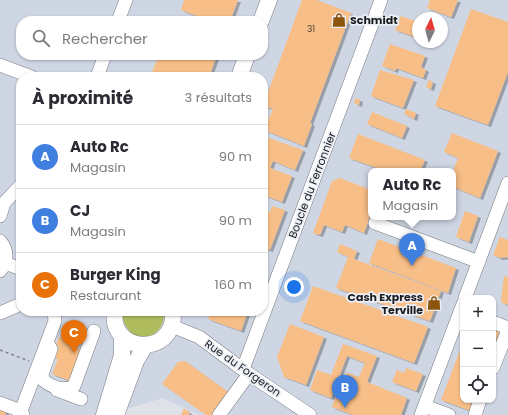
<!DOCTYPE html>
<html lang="fr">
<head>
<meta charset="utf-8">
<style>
	:root { --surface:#fff; --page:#f2f2f3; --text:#2b2b33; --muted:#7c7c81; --line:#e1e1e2; --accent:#8d540c }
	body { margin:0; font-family:Poppins,sans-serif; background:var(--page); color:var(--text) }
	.controls { position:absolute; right:12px; bottom:12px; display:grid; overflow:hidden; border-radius:8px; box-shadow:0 1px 3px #0004 }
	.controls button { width:36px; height:36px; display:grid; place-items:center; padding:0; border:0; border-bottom:1px solid var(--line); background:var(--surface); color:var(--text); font:20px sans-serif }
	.compass { position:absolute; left:412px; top:12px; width:36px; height:36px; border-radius:50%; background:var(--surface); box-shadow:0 1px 3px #0004; rotate:5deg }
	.you { position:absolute; left:294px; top:287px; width:14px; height:14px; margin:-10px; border:3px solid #fff; border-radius:50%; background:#1a73e8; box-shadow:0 0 0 6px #1a73e833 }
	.badge { display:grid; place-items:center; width:26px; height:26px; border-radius:50%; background:var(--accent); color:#fff; font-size:13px; font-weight:700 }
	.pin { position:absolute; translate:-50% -33px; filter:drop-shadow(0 1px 2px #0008) }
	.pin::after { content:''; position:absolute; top:21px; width:14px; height:12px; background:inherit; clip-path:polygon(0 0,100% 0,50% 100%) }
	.popup { position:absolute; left:368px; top:168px; width:88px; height:52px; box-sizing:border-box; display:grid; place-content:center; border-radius:8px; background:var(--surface); filter:drop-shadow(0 1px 3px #0005); font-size:13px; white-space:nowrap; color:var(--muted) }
	.popup b { font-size:15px; color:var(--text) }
	.popup::after { content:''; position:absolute; left:50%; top:100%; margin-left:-8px; border:8px solid transparent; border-top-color:var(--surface) }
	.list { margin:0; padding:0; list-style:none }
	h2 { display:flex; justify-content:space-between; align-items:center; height:52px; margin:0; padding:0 16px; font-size:17px }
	h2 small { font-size:13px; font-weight:400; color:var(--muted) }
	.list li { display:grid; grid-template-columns:26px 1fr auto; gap:12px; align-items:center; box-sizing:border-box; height:64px; padding:0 16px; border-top:1px solid var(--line) }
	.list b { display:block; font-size:15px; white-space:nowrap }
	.list p { margin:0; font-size:13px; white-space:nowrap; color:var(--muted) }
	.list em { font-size:13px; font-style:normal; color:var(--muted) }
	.icon { flex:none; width:22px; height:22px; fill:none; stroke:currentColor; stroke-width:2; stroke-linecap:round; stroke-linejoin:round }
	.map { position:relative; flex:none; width:508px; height:415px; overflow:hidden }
	.search { position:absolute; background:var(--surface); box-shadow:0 1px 3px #0004; left:16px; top:16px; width:252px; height:44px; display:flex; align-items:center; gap:10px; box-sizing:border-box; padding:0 14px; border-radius:16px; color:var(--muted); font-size:15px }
	.panel { position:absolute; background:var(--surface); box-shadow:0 1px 3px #0004; left:16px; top:72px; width:252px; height:244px; border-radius:16px }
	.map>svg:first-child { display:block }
	.built { fill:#cfd6e3; fill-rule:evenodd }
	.green { fill:#afbc5e }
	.building { fill:#f8be87; filter:url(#shadow) }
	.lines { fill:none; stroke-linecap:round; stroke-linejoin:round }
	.minor-casing { stroke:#797c82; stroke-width:14 }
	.major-casing { stroke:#797c82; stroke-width:17 }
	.path { stroke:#84878c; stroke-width:1.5; stroke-dasharray:3 3; stroke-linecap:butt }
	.minor { stroke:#fff; stroke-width:13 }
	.major { stroke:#fff; stroke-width:16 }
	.labels { text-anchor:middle; stroke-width:3.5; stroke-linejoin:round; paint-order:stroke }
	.number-label { font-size:9px; fill:#524438 }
	.poi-label { font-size:11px; font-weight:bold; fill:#1a1b1e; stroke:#eceff6; text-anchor:start }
	.street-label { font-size:11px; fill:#1a1b1e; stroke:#eceff6 }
</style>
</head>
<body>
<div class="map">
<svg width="508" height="415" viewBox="0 0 508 415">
	<defs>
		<filter id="shadow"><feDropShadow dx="3" dy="2" stdDeviation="0" flood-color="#0004"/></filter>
	</defs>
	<rect width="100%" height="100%" fill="#dee2e8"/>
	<path class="built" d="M 0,0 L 508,0 L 508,415 L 199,415 L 163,398 L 107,415 L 0,415 ZM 418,18 L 442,18 L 442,42 L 418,42 ZM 21,21 L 263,21 L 263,55 L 21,55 ZM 21,77 L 263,77 L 263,311 L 21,311 ZM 371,171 L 453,171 L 453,217 L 371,217 ZM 463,298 L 493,298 L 493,400 L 463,400 Z"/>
	<path class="green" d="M 122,311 L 164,311 C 166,343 124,348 122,311 Z"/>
	<path class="building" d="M 184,0 L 238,0 L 230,21 L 210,21 L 181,10 Z
		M 302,0 L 317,0 L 351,13 L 310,123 L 312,124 L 304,146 L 264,130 L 273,109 L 263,106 Z
		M 427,0 L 458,0 L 451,17 L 427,8 L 430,1 Z
		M 471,9 L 508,22 L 508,72 L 488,125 L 435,106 Z
		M 401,16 L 418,22 L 418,38 L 395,30 Z
		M 390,44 L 425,56 L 421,67 L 426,70 L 423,78 L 396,68 L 395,71 L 382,66 Z
		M 159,55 L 217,55 L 209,77 L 150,77 Z
		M 380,70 L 414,80 L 403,108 L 371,96 Z
		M 429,80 L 433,82 L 431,89 L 426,87 Z
		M 355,98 L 360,100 L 359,105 L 354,103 Z
		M 406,109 L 416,113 L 414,119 L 404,114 Z
		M 372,112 L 407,126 L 402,138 L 367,124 Z
		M 452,133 L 498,151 L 480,198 L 453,187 L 453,171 L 458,158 L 444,152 Z
		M 358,134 L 425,160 L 420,171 L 376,171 L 377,168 L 349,158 Z
		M 263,136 L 303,150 L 295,170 L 273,161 L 270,168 L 292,176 L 282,202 L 263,195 L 263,175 L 266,167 L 263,165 Z
		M 340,178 L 371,190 L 371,213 L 364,233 L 345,225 L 342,232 L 324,225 L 320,235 L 313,233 L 332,181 Z
		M 272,206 L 285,210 L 270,250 L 263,248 L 263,210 L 270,212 Z
		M 465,211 L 478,216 L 469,242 L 456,237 Z
		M 500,237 L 508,240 L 508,257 L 500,258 L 493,255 Z
		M 378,239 L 456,268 L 448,293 L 369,263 Z
		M 340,244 L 357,251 L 354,259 L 441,291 L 430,321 L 336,288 L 348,257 L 337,252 Z
		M 504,276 L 508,277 L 508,305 L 502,303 L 501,299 Z
		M 313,286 L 428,327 L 414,363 L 300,321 Z
		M 200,311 L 248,311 L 241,331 L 208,319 L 210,315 Z
		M 290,324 L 324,337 L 306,385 L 284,377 L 277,357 Z
		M 64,328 L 72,329 L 72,337 L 75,337 L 75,347 L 85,351 L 73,382 L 52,374 L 58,359 L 55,358 L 59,347 L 56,345 L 59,337 L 64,337 Z
		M 493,329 L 499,332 L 493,347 Z
		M 463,342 L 463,400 L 473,400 L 471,406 L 474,407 L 471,411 L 441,400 Z
		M 343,344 L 377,356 L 367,382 L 407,398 L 401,415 L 353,415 L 332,407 L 344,375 L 348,373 L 359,377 L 365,363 L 347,356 L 331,398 L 310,390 L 317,370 L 331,375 Z
		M 185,361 L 231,394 L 215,415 L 206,415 L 162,384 L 178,362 Z
		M 406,368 L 423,374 L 416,391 L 392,382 L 397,370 L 404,373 Z
		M 184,408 L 190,413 L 188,415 L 181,415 Z
		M 0,409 L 6,412 L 5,415 L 0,415 Z"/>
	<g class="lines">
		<defs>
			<path id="minor" d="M 118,21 L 126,0
				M 0,65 L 32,77
				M 97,77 L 105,55
				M 0,216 L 4,203 L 21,185
				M 375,223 L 479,262
				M 0,241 C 8,250 8,262 0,271
				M 5,263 L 21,269
				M 465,298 L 508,183
				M 0,313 L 21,304
				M 493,322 L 508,328
				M 172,326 L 199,337 L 249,374 L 310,415
				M 47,342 L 51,349 L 42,374 L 43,380 C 53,388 63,392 74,386 L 94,331
				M 493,368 L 508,330
				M 243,369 L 381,0
				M 57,390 L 81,399
				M 0,403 L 21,411
				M 425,406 L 449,415
				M 23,415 L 21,411 L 55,321 L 54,311
				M 219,415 L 249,374
				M 421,415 L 463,304
				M 475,415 L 480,400"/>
			<path id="major" d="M 261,21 L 269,0
				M 239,77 L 247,55
				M 115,311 C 108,353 176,359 173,311
				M 104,415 L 122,355 L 122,336
				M 116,415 L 136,361 L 145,346"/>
		</defs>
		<use href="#minor" class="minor-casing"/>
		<use href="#major" class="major-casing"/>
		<path class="path" d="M 0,350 L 29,361"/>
		<use href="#minor" class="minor"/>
		<use href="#major" class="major"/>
	</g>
	<defs>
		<symbol id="shop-bare" viewBox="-9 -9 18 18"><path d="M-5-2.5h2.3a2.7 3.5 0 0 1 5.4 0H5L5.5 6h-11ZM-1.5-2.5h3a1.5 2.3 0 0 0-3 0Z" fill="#8d540c" stroke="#eceff6" stroke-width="2.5" paint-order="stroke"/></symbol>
	</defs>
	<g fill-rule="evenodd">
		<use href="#shop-bare" x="329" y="10" width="20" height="20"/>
		<use href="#shop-bare" x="424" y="293" width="20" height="20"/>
	</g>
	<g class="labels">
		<g class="number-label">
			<text x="311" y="32">31</text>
		</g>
		<g class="poi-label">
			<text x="350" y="24">Schmidt</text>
			<text x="423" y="301" text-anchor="end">Cash Express<tspan x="423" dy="13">Terville</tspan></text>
		</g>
		<g class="street-label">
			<text transform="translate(312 185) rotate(-69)" y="4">Boucle du Ferronnier</text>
			<text transform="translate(243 368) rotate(35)" y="4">Rue du Forgeron</text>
		</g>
	</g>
</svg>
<div class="controls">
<button>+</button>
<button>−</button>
<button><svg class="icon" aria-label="locate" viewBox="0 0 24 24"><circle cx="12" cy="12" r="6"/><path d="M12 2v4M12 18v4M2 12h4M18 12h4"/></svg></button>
</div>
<svg class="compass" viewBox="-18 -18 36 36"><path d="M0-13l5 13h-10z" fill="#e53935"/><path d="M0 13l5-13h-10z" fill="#7c7c81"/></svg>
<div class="you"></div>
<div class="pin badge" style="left:412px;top:266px;background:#3f7fe0">A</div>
<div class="popup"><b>Auto Rc</b>Magasin</div>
<div class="pin badge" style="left:345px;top:408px;background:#3f7fe0">B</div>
<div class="pin badge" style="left:74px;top:353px;background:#e8710a">C</div>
<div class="search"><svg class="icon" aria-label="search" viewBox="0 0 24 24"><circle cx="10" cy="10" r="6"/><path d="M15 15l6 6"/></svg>Rechercher</div>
<section class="panel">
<h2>À proximité<small>3 résultats</small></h2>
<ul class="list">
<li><span class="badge" style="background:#3f7fe0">A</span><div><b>Auto Rc</b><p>Magasin</p></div><em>90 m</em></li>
<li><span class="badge" style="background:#3f7fe0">B</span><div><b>CJ</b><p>Magasin</p></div><em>90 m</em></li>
<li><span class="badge" style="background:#e8710a">C</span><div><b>Burger King</b><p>Restaurant</p></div><em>160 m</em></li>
</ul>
</section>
</div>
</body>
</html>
